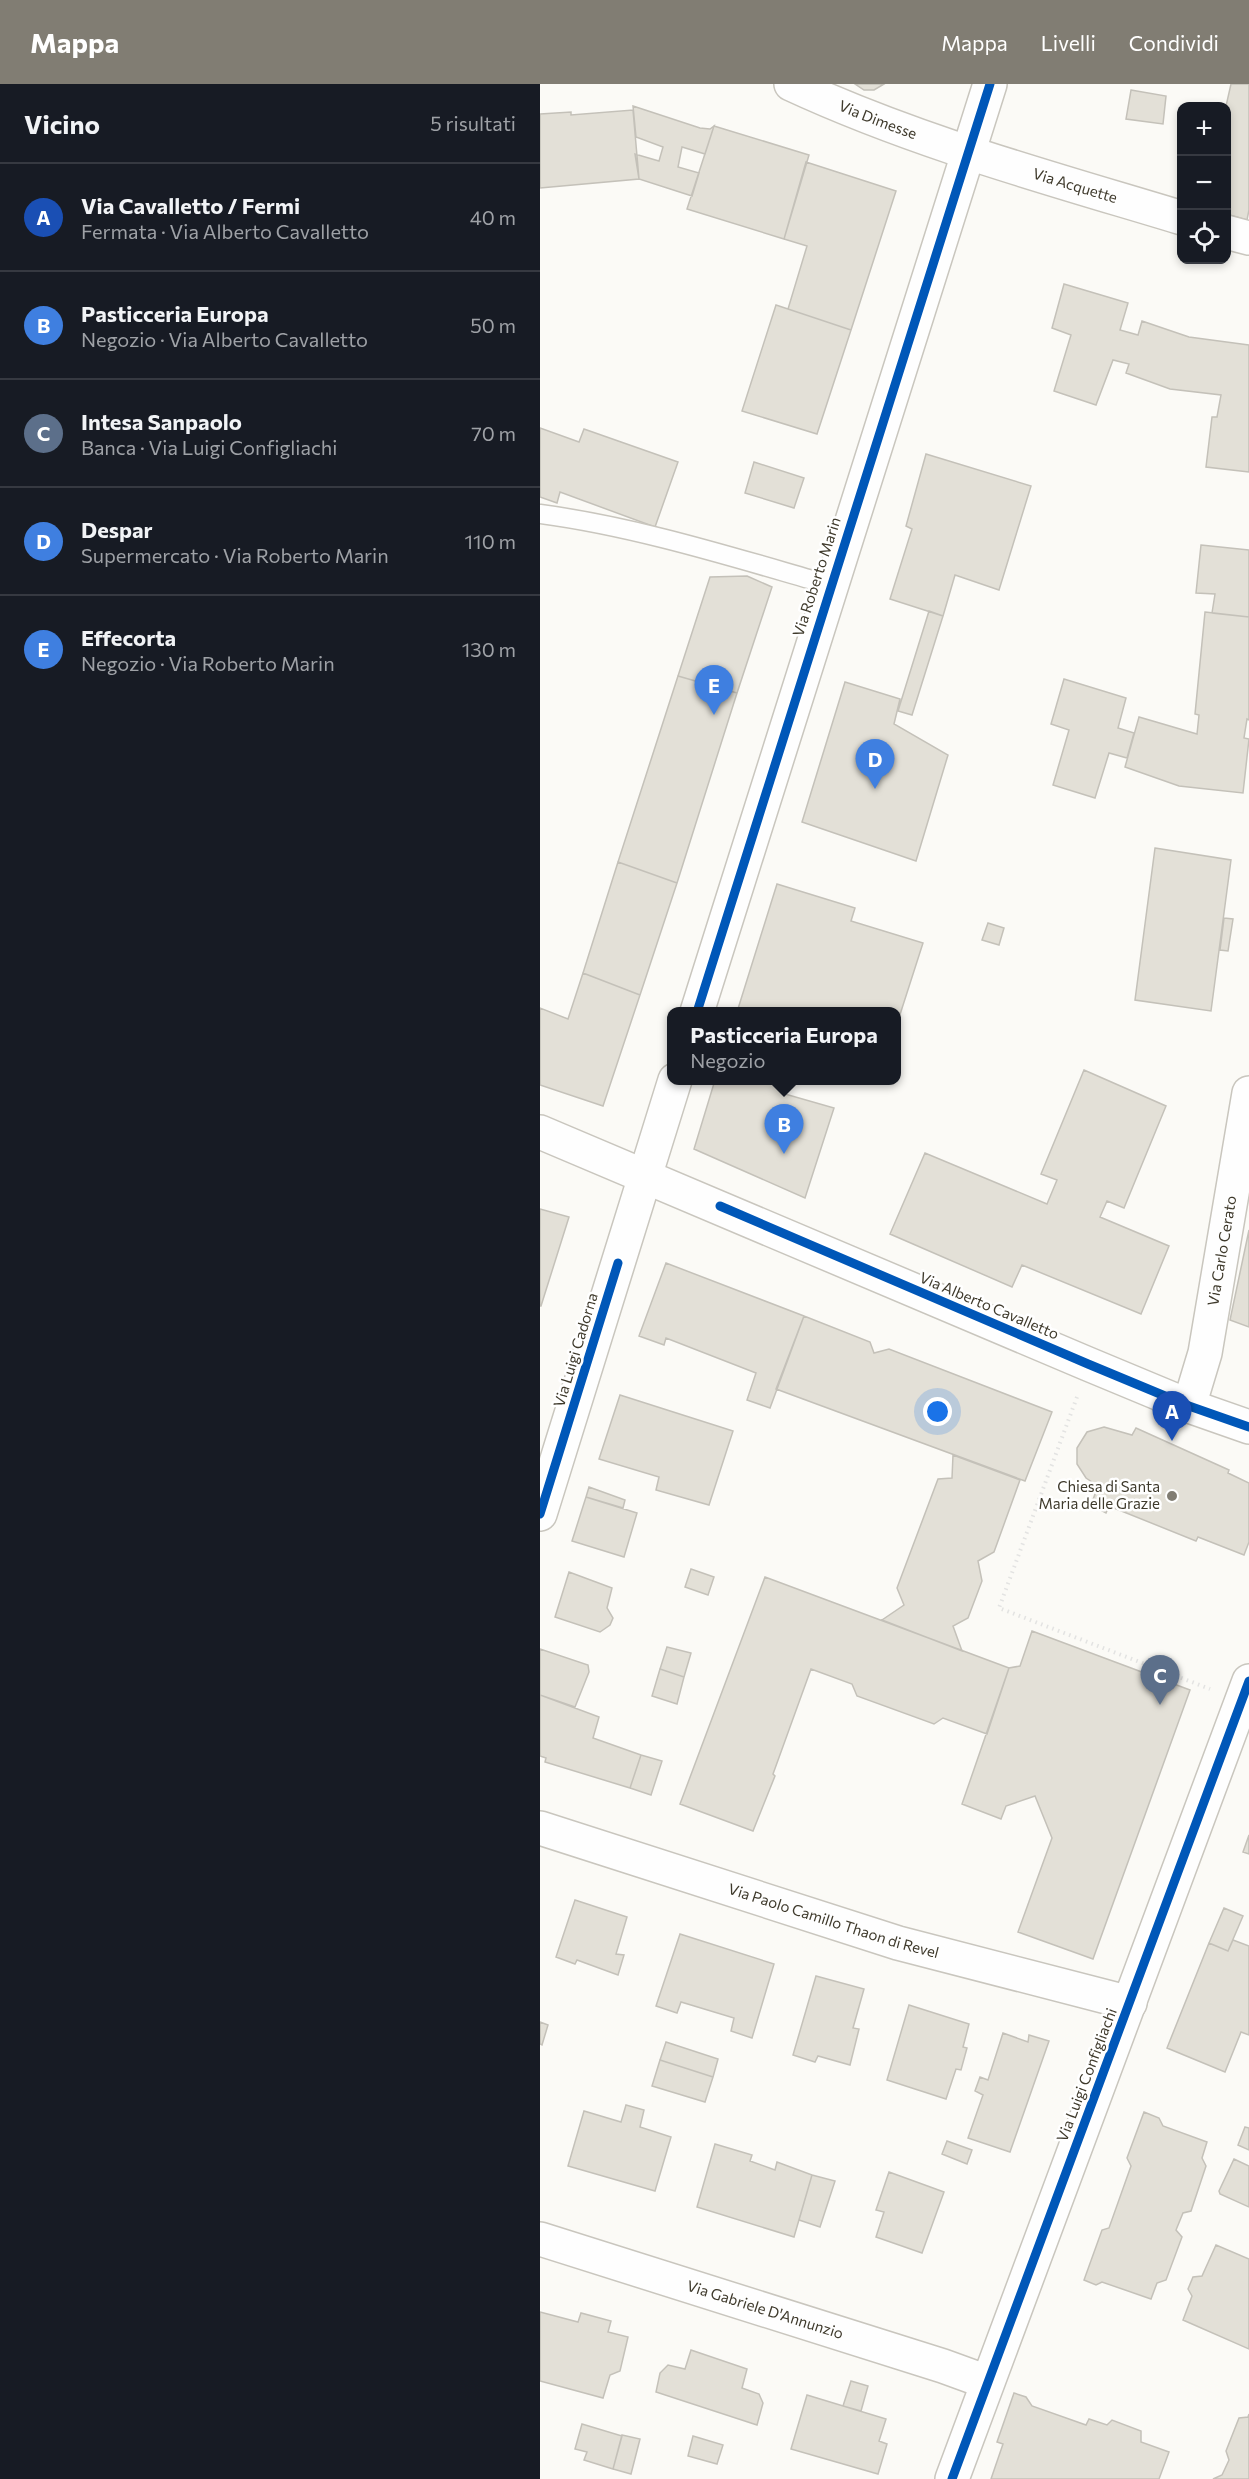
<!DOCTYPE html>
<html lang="it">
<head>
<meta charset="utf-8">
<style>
	:root { --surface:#171b24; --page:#20242c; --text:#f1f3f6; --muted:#9ea1a6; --line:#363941; --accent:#817d73 }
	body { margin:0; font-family:Commissioner,sans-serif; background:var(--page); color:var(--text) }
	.controls { position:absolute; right:18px; top:18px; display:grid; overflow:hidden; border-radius:12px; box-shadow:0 3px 9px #0003 }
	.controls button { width:54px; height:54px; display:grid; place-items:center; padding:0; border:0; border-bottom:2px solid var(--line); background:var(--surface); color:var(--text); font:30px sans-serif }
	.you { position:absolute; left:398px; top:1328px; width:21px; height:21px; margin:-15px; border:4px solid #fff; border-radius:50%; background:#1a73e8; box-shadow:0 0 0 9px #1a73e833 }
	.badge { display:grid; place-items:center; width:39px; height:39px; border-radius:50%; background:var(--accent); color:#fff; font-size:20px; font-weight:700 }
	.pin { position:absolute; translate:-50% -50px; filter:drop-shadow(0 2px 3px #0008) }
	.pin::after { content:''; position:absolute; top:32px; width:21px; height:18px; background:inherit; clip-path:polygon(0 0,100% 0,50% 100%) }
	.popup { position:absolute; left:127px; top:923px; width:234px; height:78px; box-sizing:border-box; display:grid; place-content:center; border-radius:12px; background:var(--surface); filter:drop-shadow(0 2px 4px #0005); font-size:20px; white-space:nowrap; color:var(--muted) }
	.popup b { font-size:22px; color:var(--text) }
	.popup::after { content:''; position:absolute; left:50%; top:100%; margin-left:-12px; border:12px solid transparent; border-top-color:var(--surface) }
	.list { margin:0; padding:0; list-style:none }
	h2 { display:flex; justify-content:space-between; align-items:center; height:78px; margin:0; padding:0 24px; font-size:26px }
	h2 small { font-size:20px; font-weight:400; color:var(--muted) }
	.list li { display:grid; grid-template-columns:39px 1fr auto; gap:18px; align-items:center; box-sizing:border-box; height:108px; padding:0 24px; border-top:2px solid var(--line) }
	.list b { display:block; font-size:22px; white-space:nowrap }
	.list p { margin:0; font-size:20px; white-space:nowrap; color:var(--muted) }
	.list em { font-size:20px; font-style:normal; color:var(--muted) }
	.icon { flex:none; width:33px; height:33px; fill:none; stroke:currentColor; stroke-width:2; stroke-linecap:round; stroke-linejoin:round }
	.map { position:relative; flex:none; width:709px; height:2395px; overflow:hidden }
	header { display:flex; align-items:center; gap:36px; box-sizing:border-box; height:84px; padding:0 30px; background:var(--accent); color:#fff }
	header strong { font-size:28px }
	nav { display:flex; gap:33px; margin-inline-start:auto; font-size:21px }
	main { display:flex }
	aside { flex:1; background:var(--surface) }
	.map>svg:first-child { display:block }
	.building { fill:#e3e0d7; stroke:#c4c1b9; stroke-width:1.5 }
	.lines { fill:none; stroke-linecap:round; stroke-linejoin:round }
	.service-casing { stroke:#c9c6be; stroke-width:21 }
	.minor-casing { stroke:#c9c6be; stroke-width:36 }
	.tertiary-casing { stroke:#c9c6be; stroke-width:36 }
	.path { stroke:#e3e3e2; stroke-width:4; stroke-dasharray:1.5 4.5; stroke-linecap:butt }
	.service { stroke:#fefefe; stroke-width:18 }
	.minor { stroke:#fefefe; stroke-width:33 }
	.tertiary { stroke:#fefefe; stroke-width:33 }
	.cycleway-casing { stroke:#fff; stroke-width:13 }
	.cycleway { stroke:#0057b8; stroke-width:9 }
	.poi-dot { fill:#817d73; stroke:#fff; stroke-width:2 }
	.labels { text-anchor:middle; stroke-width:5; stroke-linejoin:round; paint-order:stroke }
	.street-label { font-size:15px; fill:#3f3a2c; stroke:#fff }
	.poi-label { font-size:15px; fill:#3f3a2c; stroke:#fff; text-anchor:end }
</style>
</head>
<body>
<header>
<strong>Mappa</strong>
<nav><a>Mappa</a><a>Livelli</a><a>Condividi</a></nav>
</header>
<main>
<aside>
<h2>Vicino<small>5 risultati</small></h2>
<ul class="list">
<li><span class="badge" style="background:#1a4fb4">A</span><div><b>Via Cavalletto / Fermi</b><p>Fermata · Via Alberto Cavalletto</p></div><em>40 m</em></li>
<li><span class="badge" style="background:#3f7fe0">B</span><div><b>Pasticceria Europa</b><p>Negozio · Via Alberto Cavalletto</p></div><em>50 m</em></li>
<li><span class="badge" style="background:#5c6f8a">C</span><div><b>Intesa Sanpaolo</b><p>Banca · Via Luigi Configliachi</p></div><em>70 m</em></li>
<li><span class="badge" style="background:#3f7fe0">D</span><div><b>Despar</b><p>Supermercato · Via Roberto Marin</p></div><em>110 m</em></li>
<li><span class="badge" style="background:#3f7fe0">E</span><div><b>Effecorta</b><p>Negozio · Via Roberto Marin</p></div><em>130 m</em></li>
</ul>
</aside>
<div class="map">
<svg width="709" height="2395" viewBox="0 0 709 2395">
	<rect width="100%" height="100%" fill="#fbfaf6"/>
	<path class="building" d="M 344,0 L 334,6 L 324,6 L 315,0 Z
		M 691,0 L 709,0 L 709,126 L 707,136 L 686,130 L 686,22 Z
		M 591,6 L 626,12 L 623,40 L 586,35 Z
		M 93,22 L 160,44 L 170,45 L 174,42 L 165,70 L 142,63 L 138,83 L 159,89 L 152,112 L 99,95 L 95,70 L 119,77 L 123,63 L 96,53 Z
		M 93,26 L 99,95 L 0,104 L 0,30 L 31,28 L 31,31 Z
		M 174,42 L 269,71 L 244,155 L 147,125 Z
		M 266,78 L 356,107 L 311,246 L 248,225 L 267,162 L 244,155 Z
		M 524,200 L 588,219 L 580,246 L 598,251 L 602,237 L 649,253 L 709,261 L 709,388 L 666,383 L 672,333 L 677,333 L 681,311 L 630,305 L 586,289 L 589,280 L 573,276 L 556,321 L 514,307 L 531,251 L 512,244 Z
		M 236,221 L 311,246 L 277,350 L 202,327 Z
		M 0,344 L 39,358 L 44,345 L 138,378 L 115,443 L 20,408 L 17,419 L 0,413 Z
		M 386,370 L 491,402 L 459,506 L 415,491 L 403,532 L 350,515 L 372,445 L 366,442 Z
		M 214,378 L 264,394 L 254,424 L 205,409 Z
		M 661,461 L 709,466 L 709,533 L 672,529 L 675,510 L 656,509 Z
		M 207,492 L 232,503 L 197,609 L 138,592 L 170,493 Z
		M 389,527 L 403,532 L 372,631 L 358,627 Z
		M 665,528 L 709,533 L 709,636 L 707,635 L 704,654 L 709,655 L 703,709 L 639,702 L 585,683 L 599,633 L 657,650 L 659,631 L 655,630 Z
		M 138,592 L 197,609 L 137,799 L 78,778 Z
		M 524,595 L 586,614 L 578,644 L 594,649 L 587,674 L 569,669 L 555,714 L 513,701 L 529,646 L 511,640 Z
		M 305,598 L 360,615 L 354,640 L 408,671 L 376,777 L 262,738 Z
		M 615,764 L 691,776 L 671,927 L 595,916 Z
		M 78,778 L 137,799 L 100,911 L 43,889 Z
		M 237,800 L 315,824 L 311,837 L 383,859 L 356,943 L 356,928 L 283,928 L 271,924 L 270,928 L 197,928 Z
		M 684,834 L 693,835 L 688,867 L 680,866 Z
		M 448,839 L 464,844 L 459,861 L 442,856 Z
		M 43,889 L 100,911 L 63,1022 L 0,1001 L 0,924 L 28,935 Z
		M 544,986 L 626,1022 L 584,1124 L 567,1117 L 560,1133 L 629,1162 L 601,1230 L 482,1181 L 472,1203 L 350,1150 L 385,1069 L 507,1120 L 517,1096 L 501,1090 Z
		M 175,996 L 249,996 L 245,1010 L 294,1024 L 265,1114 L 154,1065 Z
		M 0,1125 L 29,1133 L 1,1222 L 0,1222 Z
		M 709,1146 L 709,1243 L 690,1236 Z
		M 126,1179 L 264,1232 L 230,1324 L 207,1316 L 216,1289 L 126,1254 L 124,1261 L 99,1252 Z
		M 264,1232 L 330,1258 L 334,1269 L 349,1265 L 512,1328 L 485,1397 L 236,1305 Z
		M 80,1311 L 193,1347 L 169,1421 L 116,1406 L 119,1393 L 59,1375 Z
		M 564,1343 L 592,1351 L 596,1344 L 689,1386 L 688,1389 L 709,1399 L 709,1458 L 704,1471 L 658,1453 L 656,1457 L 569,1422 L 566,1429 L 551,1421 L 558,1402 L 546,1394 L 537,1380 L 537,1364 L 547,1348 Z
		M 413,1371 L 480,1396 L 454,1468 L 438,1477 L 442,1497 L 428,1534 L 413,1542 L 422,1567 L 342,1536 L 364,1521 L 357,1504 L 398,1395 L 412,1394 Z
		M 49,1403 L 85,1416 L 83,1424 L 46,1413 Z
		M 46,1413 L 97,1429 L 84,1473 L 32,1457 Z
		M 151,1485 L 174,1493 L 168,1511 L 145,1503 Z
		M 29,1488 L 72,1504 L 67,1524 L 73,1534 L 70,1541 L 60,1548 L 15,1533 Z
		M 225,1493 L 469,1584 L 447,1650 L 403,1634 L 394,1640 L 317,1612 L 312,1600 L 271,1585 L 233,1690 L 235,1692 L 213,1747 L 140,1720 Z
		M 492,1547 L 650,1606 L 553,1875 L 478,1848 L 512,1754 L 495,1712 L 466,1722 L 461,1735 L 422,1720 L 469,1584 L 480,1582 Z
		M 127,1563 L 151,1569 L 144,1593 L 120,1585 Z
		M 0,1565 L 48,1581 L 49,1588 L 35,1623 L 0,1611 Z
		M 120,1585 L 144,1593 L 137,1620 L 112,1612 Z
		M 0,1611 L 59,1633 L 53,1654 L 101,1671 L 90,1704 L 5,1678 L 6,1674 L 0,1672 Z
		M 101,1671 L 122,1677 L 111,1711 L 90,1704 Z
		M 709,1751 L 709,1770 L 703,1768 Z
		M 35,1816 L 87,1833 L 76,1870 L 84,1871 L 78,1891 L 37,1876 L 35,1880 L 16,1873 Z
		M 684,1824 L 703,1832 L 688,1867 L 669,1859 Z
		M 140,1850 L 234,1880 L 212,1954 L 191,1947 L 194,1934 L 141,1918 L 137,1929 L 116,1922 Z
		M 693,1856 L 709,1862 L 709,1951 L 701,1948 L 685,1988 L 627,1964 L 669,1859 L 688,1867 Z
		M 276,1892 L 324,1905 L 313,1944 L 319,1945 L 310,1981 L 278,1972 L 275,1978 L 253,1971 Z
		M 369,1921 L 429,1940 L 423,1963 L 427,1964 L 421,1986 L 416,1985 L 406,2015 L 347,1996 Z
		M 0,1938 L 8,1941 L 2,1961 L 0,1960 Z
		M 463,1949 L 488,1958 L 489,1951 L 509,1957 L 470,2068 L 428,2054 L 443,2011 L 435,2007 L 440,1993 L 448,1996 Z
		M 126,1958 L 178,1975 L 173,1993 L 120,1976 Z
		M 120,1976 L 173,1993 L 165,2018 L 112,2002 Z
		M 86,2021 L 104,2026 L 100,2043 L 131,2053 L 115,2107 L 28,2082 L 44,2027 L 81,2038 Z
		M 604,2028 L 619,2034 L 623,2042 L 667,2058 L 662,2074 L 666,2082 L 651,2127 L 643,2129 L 636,2146 L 642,2153 L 626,2196 L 617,2199 L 611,2215 L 562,2198 L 556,2201 L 544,2196 L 562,2146 L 569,2144 L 591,2082 L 587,2074 Z
		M 705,2043 L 709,2044 L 709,2066 L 698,2061 Z
		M 407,2057 L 432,2066 L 427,2080 L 402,2070 Z
		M 175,2060 L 212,2071 L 210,2077 L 235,2086 L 237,2078 L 272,2091 L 254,2153 L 157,2123 Z
		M 694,2075 L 709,2082 L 709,2123 L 680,2110 L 679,2107 Z
		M 349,2088 L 404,2108 L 382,2169 L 336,2153 L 344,2128 L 336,2126 Z
		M 272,2091 L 295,2097 L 280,2143 L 259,2136 Z
		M 676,2161 L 709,2175 L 709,2265 L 643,2236 L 652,2212 L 648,2205 L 653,2193 L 662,2192 Z
		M 0,2228 L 38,2238 L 41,2229 L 71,2237 L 68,2248 L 88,2253 L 80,2287 L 70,2291 L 63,2314 L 0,2297 Z
		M 151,2266 L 207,2285 L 202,2304 L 219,2310 L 223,2319 L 217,2341 L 116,2308 L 120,2289 L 128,2281 L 145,2285 Z
		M 311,2297 L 328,2302 L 321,2327 L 303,2322 Z
		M 474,2309 L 486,2313 L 492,2322 L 546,2341 L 549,2335 L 567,2341 L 572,2336 L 601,2347 L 601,2358 L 629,2368 L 619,2395 L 451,2395 L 463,2360 L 457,2358 Z
		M 267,2311 L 346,2335 L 339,2357 L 347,2360 L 338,2390 L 251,2365 Z
		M 709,2330 L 709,2395 L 673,2395 L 682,2391 L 689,2376 L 686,2367 L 699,2334 L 708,2333 Z
		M 42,2340 L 82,2352 L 73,2385 L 44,2376 L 47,2368 L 35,2365 Z
		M 82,2351 L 100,2355 L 91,2390 L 73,2385 Z
		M 153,2352 L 183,2361 L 177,2380 L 148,2372 Z"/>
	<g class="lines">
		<defs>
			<path id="service" d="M 0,430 C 98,443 195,474 290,501"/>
			<g id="minor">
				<path id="s1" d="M 251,0 C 376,58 510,94 642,134"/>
				<path d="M 686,148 L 709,154"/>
				<path d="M 157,928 L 450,0"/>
				<path id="s2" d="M 649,1322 L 665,1269 L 709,1009"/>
				<path d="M 0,1430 L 135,996"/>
				<path id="s3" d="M 0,1744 L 358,1859 L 590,1919"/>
				<path id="s4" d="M 0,2155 L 403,2282 L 447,2298"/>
				<path d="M 412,2395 L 709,1597"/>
			</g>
			<path id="tertiary" d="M 0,1048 L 548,1280 L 649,1322 L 709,1343"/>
		</defs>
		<use href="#service" class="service-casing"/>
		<use href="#minor" class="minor-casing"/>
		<use href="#tertiary" class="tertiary-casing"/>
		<path class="path" d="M 537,1313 L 459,1524 L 670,1605"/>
		<use href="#service" class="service"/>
		<use href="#minor" class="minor"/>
		<use href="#tertiary" class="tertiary"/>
		<defs>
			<path id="cycleway" d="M 157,928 L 450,0
				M 180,1122 L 548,1280 L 649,1322 L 709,1343
				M 0,1430 L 78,1179
				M 412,2395 L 709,1597"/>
		</defs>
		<use href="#cycleway" class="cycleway-casing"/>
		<use href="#cycleway" class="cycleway"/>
	</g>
	<circle class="poi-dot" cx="632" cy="1412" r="6"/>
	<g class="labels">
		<g class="street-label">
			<text dy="5" stroke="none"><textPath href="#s1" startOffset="94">Via Dimesse</textPath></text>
			<text dy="5" stroke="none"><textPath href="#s1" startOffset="302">Via Acquette</textPath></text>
			<text transform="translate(277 493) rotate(-72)" y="5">Via Roberto Marin</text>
			<text dy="5" stroke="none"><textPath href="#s2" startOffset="159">Via Carlo Cerato</textPath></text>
			<text transform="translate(449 1222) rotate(23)" y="5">Via Alberto Cavalletto</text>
			<text transform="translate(36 1266) rotate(-73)" y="5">Via Luigi Cadorna</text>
			<text dy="5" stroke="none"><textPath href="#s3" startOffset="308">Via Paolo Camillo Thaon di Revel</textPath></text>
			<text transform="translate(547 1991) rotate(-69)" y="5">Via Luigi Configliachi</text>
			<text dy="5" stroke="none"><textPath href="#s4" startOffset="236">Via Gabriele D'Annunzio</textPath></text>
		</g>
		<g class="poi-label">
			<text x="620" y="1408">Chiesa di Santa<tspan x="620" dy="17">Maria delle Grazie</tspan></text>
		</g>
	</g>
</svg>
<div class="controls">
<button>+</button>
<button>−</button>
<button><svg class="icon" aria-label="locate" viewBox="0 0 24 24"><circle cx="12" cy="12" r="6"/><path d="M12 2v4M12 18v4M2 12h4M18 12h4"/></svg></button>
</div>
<div class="you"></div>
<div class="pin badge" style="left:632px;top:1357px;background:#1a4fb4">A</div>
<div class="pin badge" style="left:244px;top:1070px;background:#3f7fe0">B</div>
<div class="popup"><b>Pasticceria Europa</b>Negozio</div>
<div class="pin badge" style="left:620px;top:1621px;background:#5c6f8a">C</div>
<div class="pin badge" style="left:335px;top:705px;background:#3f7fe0">D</div>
<div class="pin badge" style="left:174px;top:631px;background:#3f7fe0">E</div>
</div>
</main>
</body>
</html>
